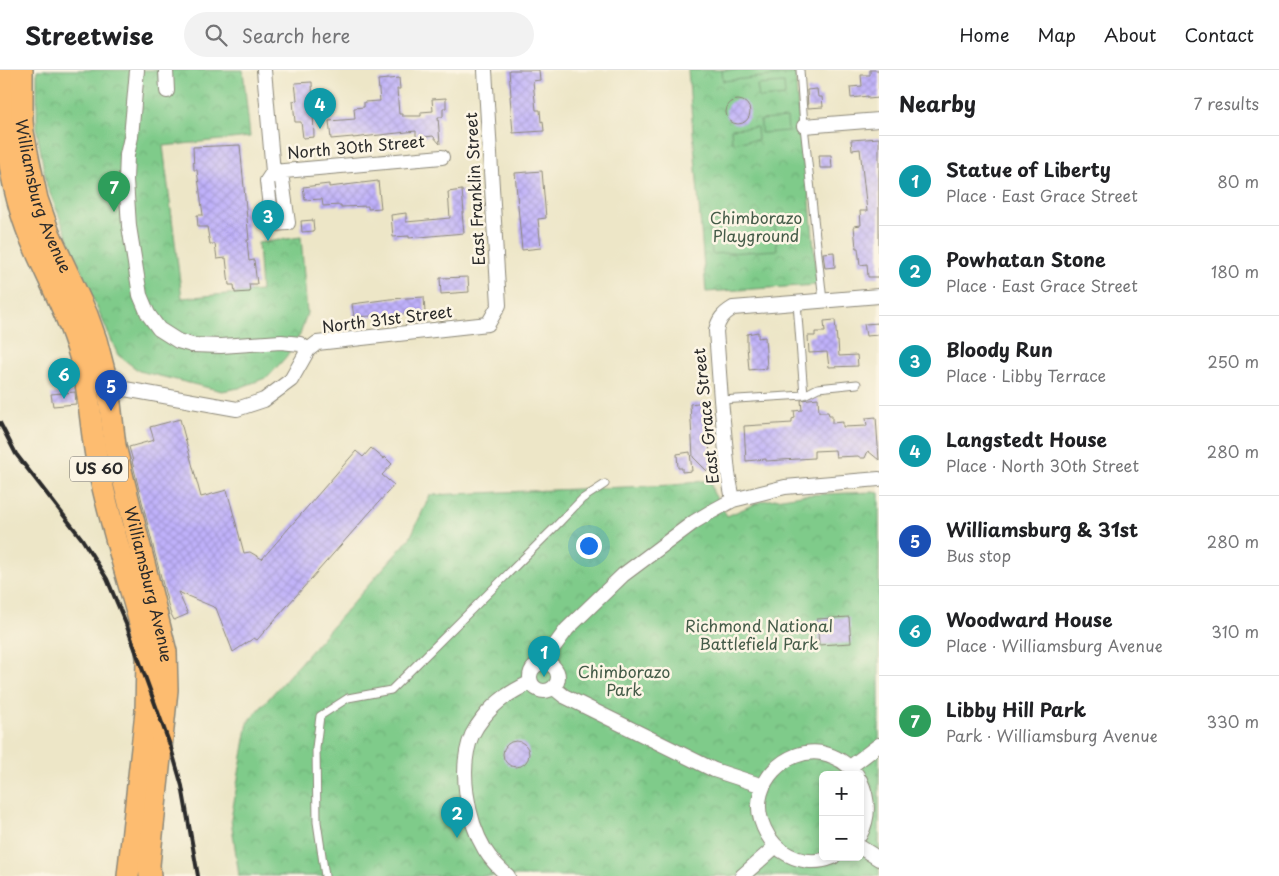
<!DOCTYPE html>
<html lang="en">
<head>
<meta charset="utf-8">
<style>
	:root { --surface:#fff; --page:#f2f2f2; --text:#202124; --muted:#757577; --line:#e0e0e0; --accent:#1f6fb2 }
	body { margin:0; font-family:"Playpen Sans",sans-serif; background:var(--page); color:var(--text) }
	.controls { position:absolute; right:15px; bottom:15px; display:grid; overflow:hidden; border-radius:8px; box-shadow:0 2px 8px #0003 }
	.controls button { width:45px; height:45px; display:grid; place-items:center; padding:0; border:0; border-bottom:1px solid var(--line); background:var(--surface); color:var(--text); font:25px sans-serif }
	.you { position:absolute; left:588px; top:475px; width:18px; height:18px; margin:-12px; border:4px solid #fff; border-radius:50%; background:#1a73e8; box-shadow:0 0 0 8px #1a73e833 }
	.badge { display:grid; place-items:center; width:32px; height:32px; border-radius:50%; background:var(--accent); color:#fff; font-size:16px; font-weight:700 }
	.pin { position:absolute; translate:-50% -41px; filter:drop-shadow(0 1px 2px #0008) }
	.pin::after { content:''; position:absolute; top:26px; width:18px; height:15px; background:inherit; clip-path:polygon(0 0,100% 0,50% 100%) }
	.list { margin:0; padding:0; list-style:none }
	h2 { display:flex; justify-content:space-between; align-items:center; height:65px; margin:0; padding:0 20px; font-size:21px }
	h2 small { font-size:16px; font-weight:400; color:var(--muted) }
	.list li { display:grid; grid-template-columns:32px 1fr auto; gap:15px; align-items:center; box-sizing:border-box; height:90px; padding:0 20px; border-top:1px solid var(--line) }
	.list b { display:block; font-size:19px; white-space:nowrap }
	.list p { margin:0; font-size:16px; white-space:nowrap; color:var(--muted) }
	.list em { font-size:16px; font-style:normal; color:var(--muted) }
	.icon { flex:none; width:28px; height:28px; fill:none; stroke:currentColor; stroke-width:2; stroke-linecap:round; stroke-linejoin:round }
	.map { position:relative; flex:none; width:879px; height:806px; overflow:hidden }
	header { display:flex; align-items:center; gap:30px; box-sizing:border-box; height:70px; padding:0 25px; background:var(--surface); border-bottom:1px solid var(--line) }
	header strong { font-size:24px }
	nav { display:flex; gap:28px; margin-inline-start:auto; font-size:18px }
	.search { width:350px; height:45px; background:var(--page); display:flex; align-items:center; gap:12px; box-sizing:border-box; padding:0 18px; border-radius:28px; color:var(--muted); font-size:19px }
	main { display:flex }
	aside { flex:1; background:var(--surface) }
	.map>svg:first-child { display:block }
	.park { fill:url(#park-crowns); stroke:#557b5a; fill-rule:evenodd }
	.pitch { fill:#7fcb8a; stroke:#557b5a }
	.building { fill:url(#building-cross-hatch) }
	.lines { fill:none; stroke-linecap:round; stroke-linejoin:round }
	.lane-casing { stroke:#8c8879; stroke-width:9 }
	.street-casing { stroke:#8c8879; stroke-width:16 }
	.primary-casing { stroke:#8c8879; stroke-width:24 }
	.lane { stroke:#fff; stroke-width:7 }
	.street { stroke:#fff; stroke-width:14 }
	.primary { stroke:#fdbc6f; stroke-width:21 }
	.rail { stroke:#2b2b2b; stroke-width:4 }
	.labels { text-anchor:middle; stroke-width:5; stroke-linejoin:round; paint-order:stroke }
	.shield { fill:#fcf5e5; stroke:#6a6863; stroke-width:1 }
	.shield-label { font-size:15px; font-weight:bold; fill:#2b2b2b }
	.street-label { font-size:16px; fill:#2b2b2b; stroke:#fcf5e5 }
	.park-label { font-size:16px; fill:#445b48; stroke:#fcf5e5 }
</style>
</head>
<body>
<header>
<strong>Streetwise</strong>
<div class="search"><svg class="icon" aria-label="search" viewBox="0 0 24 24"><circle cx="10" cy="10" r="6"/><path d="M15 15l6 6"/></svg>Search here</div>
<nav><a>Home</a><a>Map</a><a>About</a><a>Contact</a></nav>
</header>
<main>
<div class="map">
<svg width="879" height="806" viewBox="0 0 879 806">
	<defs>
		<pattern id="park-crowns" width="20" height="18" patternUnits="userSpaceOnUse" patternTransform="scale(1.25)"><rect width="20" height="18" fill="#7fcb8a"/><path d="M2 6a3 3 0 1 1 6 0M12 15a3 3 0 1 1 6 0" fill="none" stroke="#6eae77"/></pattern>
		<pattern id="building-cross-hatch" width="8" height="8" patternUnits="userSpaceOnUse" patternTransform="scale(1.25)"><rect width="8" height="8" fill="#bfb1fa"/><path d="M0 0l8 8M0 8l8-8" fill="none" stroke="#a498d6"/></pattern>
	</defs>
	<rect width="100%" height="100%" fill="#fcf5e5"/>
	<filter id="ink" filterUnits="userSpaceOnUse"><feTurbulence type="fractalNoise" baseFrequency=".02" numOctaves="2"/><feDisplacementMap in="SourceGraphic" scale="10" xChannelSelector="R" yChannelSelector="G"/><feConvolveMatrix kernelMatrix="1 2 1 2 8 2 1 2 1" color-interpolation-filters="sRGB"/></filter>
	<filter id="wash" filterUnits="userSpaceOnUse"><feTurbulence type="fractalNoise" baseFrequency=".0096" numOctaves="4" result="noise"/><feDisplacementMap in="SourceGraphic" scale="20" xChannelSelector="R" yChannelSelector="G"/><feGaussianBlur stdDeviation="1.12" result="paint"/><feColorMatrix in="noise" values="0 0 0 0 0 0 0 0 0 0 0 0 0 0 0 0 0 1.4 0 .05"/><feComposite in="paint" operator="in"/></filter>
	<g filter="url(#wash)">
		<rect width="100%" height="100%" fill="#ede6c7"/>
		<path class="park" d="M 37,0 L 243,0 L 250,67 L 163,76 L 182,228 L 261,221 L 258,173 L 301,167 L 307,243 L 300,265 L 286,287 L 268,307 L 239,318 L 222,321 L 139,301 L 118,285 L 87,215 L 47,116 L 37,62 Z
			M 688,0 L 795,0 L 802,92 L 807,96 L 817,215 L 706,222 Z
			M 710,410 L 713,422 L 727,446 L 762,431 L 802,425 L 872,422 L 879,423 L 879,806 L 239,806 L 231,749 L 248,652 L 410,468 L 430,425 L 674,415 ZM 823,705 L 860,705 L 860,787 L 823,787 Z"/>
		<path class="pitch" d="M 722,0 L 792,0 L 792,4 L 723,11 Z
			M 784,13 L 785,26 L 759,28 L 757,15 Z
			M 787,48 L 788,61 L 761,63 L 761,50 Z
			M 757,57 L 758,70 L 732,72 L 731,59 Z
			M 774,148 L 777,180 L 712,184 L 709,152 Z"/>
		<g id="blocks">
			<path class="building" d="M 509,0 L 539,0 L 540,10 L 533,11 L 534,21 L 536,40 L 540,40 L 541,52 L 543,51 L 544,61 L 513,63 L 510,26 L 511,26 Z
				M 870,0 L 879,0 L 879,28 L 868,29 L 868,26 L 851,28 L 850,17 L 862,16 L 861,5 L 870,5 Z
				M 399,8 L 400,19 L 397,19 L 399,44 L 402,44 L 402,46 L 421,46 L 421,42 L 433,41 L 432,29 L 446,28 L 446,38 L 443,38 L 443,47 L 438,47 L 440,74 L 433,66 L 416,68 L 416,61 L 353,68 L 353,67 L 331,69 L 329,51 L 355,49 L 354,38 L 364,37 L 364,32 L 380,31 L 378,10 Z
				M 312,12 L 314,67 L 303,68 L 301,52 L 295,52 L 293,31 L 297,30 L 295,13 Z
				M 817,19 L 818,27 L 822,27 L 823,37 L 808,38 L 807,20 Z
				M726 42a12 12 0 1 1 24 0a12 12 0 1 1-24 0Z
				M 879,68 L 879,207 L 868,207 L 867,194 L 860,195 L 858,178 L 856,178 L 854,156 L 861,155 L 860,141 L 867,141 L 860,79 L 852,80 L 851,70 Z
				M 240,75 L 249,170 L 247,170 L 249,191 L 254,190 L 257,214 L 249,214 L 250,222 L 235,223 L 234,215 L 229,215 L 226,188 L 217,189 L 215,174 L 210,174 L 207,157 L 198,157 L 197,145 L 203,145 L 197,100 L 194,100 L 193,77 Z
				M 819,85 L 831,85 L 832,98 L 820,98 Z
				M 542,101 L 546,148 L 538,149 L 541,178 L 522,180 L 515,103 Z
				M 378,111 L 381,138 L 368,139 L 368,136 L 341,137 L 341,135 L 323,136 L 322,129 L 305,130 L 303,117 L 329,114 L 329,117 Z
				M 462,120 L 464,143 L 462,143 L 464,163 L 409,168 L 409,166 L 393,167 L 391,145 L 406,143 L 406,152 L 450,148 L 448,122 Z
				M 313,150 L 314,161 L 302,162 L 301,151 Z
				M 834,182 L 835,197 L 825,198 L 823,183 Z
				M 468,207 L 469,222 L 441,224 L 440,208 Z
				M 424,227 L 425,243 L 354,247 L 352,234 L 390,229 Z
				M 835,250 L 837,271 L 838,271 L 839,286 L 857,285 L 858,296 L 829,297 L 827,282 L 809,283 L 808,266 L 815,266 L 815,262 L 825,262 L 824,251 Z
				M 879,253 L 879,265 L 866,266 L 864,254 Z
				M 758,262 L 758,268 L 765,267 L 767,298 L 749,300 L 747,276 L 747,264 Z
				M 75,322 L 76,334 L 53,336 L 51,324 Z
				M 818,328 L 819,342 L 828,342 L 829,345 L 832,345 L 832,353 L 843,352 L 843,357 L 867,356 L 866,348 L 876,347 L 879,390 L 868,381 L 865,388 L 861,388 L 858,386 L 836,387 L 835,380 L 814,381 L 814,388 L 766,391 L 766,389 L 746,391 L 744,356 L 792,353 L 792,349 L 795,348 L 794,341 L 802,340 L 801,330 Z
				M 705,332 L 711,394 L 707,401 L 693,387 L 690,334 Z
				M 180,349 L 201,427 L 227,420 L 244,483 L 250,482 L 262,489 L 356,381 L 363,387 L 371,378 L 384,389 L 385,387 L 392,394 L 382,405 L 394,415 L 257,570 L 254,568 L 233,582 L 216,538 L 178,522 L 188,544 L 174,550 L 170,542 L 155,484 L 132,391 L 133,391 L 129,377 L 154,370 L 150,357 Z
				M 690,382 L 692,401 L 682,402 L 682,398 L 678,398 L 677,384 Z
				M 849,547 L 851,573 L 819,575 L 817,549 Z
				M503 684a13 13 0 1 1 26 0a13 13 0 1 1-26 0Z"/>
		</g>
	</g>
	<g filter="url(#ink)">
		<use href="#blocks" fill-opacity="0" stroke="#8c8879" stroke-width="1"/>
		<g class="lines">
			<defs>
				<path id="lane" d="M 800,0 L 804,56 L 823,231
					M 797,233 L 804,325
					M 721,330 L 804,325 L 818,318 L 857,314
					M 325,806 L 317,752 L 316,678 L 320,646 L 348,628 L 391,620 L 556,456 L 582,429 L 605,414"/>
				<path id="street" d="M 137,0 L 131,67 L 127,85 L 126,110 L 129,156 L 140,225 L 148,244 L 159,259 L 178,271 L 192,275 L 221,276 L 281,272 L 300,274 L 308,280
					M 166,0 L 167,21
					M 264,0 L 273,102 L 267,111 L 272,154 L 288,153 L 282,110 L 273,102
					M 804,56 L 879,50
					M 273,102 L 442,87
					M 100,315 L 108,316 L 237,339 L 264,330 L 291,310 L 308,280 L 317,273 L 488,254 L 499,235 L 485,0
					M 733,430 L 728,403 L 721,330 L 716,261 C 718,250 723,244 733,238 L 879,226
					M 547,593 L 550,582 L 567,559 L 623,505 L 694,452 L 709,443 L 733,430 L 785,417 L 879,409
					M530 607a14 14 0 1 1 28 0a14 14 0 1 1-28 0Z
					M 554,618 L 564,626 L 714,700 L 763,716
					M 850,697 L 879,675
					M 860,710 C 869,729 870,746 860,765
					M 860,777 L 879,789
					M 833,787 C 816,794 798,792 782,781 C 771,773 765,763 761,750 C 750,714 785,677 822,683 C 836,686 848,694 857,705
					M 508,806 C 500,799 491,790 485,780 C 467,750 458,698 472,665 C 475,659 479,653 483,648 C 497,630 511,622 531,612
					M 742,806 L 776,776"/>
				<g id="primary">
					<path d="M 4,0 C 0,50 11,121 30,167 C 47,207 68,244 80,286 C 90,321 90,356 97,391 C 109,450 128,509 144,567 L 147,588 L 146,642 L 128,806"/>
					<path id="s1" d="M 22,0 L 22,51 L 23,62 L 29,92 L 37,129 L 49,163 L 87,245 L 96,270 L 108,316 L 115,376 L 166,582 L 167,620 L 152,765 L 149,795 L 150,806"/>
				</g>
			</defs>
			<use href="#lane" class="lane-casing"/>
			<use href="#street" class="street-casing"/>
			<use href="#primary" class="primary-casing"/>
			<use href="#lane" class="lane"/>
			<use href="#street" class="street"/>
			<use href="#primary" class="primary"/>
			<path class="rail" d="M 0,353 L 16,384 L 82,469 L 107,509 L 126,554 L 171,678 L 182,716 L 198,806"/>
		</g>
	</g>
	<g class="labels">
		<rect class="shield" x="70" y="386.5" width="58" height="25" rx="4"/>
		<g class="shield-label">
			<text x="99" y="404">US 60</text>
		</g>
		<g class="street-label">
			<text transform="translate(356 77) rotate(-5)" y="6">North 30th Street</text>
			<text transform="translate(475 119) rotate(-93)" y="6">East Franklin Street</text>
			<text dy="6" stroke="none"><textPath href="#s1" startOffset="129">Williamsburg Avenue</textPath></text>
			<text transform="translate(387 249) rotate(-7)" y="6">North 31st Street</text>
			<text transform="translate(706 346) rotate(-96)" y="6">East Grace Street</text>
			<text dy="6" stroke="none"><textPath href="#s1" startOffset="534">Williamsburg Avenue</textPath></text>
		</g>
		<g class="park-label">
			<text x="756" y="154">Chimborazo<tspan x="756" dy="18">Playground</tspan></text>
			<text x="759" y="562">Richmond National<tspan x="759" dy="18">Battlefield Park</tspan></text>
			<text x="624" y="608">Chimborazo<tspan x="624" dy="18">Park</tspan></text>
		</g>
	</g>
</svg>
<div class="controls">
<button>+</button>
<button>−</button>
</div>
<div class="you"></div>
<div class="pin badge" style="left:544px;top:607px;background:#0f9aa8">1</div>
<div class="pin badge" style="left:457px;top:768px;background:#0f9aa8">2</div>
<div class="pin badge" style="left:268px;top:171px;background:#0f9aa8">3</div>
<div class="pin badge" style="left:320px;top:59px;background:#0f9aa8">4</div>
<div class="pin badge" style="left:111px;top:341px;background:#1a4fb4">5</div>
<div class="pin badge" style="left:64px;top:329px;background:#0f9aa8">6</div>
<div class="pin badge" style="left:114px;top:142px;background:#2e9e5b">7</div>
</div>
<aside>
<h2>Nearby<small>7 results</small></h2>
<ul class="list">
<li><span class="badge" style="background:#0f9aa8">1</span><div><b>Statue of Liberty</b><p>Place · East Grace Street</p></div><em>80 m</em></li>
<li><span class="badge" style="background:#0f9aa8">2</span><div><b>Powhatan Stone</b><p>Place · East Grace Street</p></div><em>180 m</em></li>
<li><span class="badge" style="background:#0f9aa8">3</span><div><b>Bloody Run</b><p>Place · Libby Terrace</p></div><em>250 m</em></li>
<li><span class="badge" style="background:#0f9aa8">4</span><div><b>Langstedt House</b><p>Place · North 30th Street</p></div><em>280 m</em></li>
<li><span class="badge" style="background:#1a4fb4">5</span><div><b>Williamsburg &amp; 31st</b><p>Bus stop</p></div><em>280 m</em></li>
<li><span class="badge" style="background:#0f9aa8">6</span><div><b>Woodward House</b><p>Place · Williamsburg Avenue</p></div><em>310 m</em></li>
<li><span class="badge" style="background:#2e9e5b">7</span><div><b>Libby Hill Park</b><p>Park · Williamsburg Avenue</p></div><em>330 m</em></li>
</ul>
</aside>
</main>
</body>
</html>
